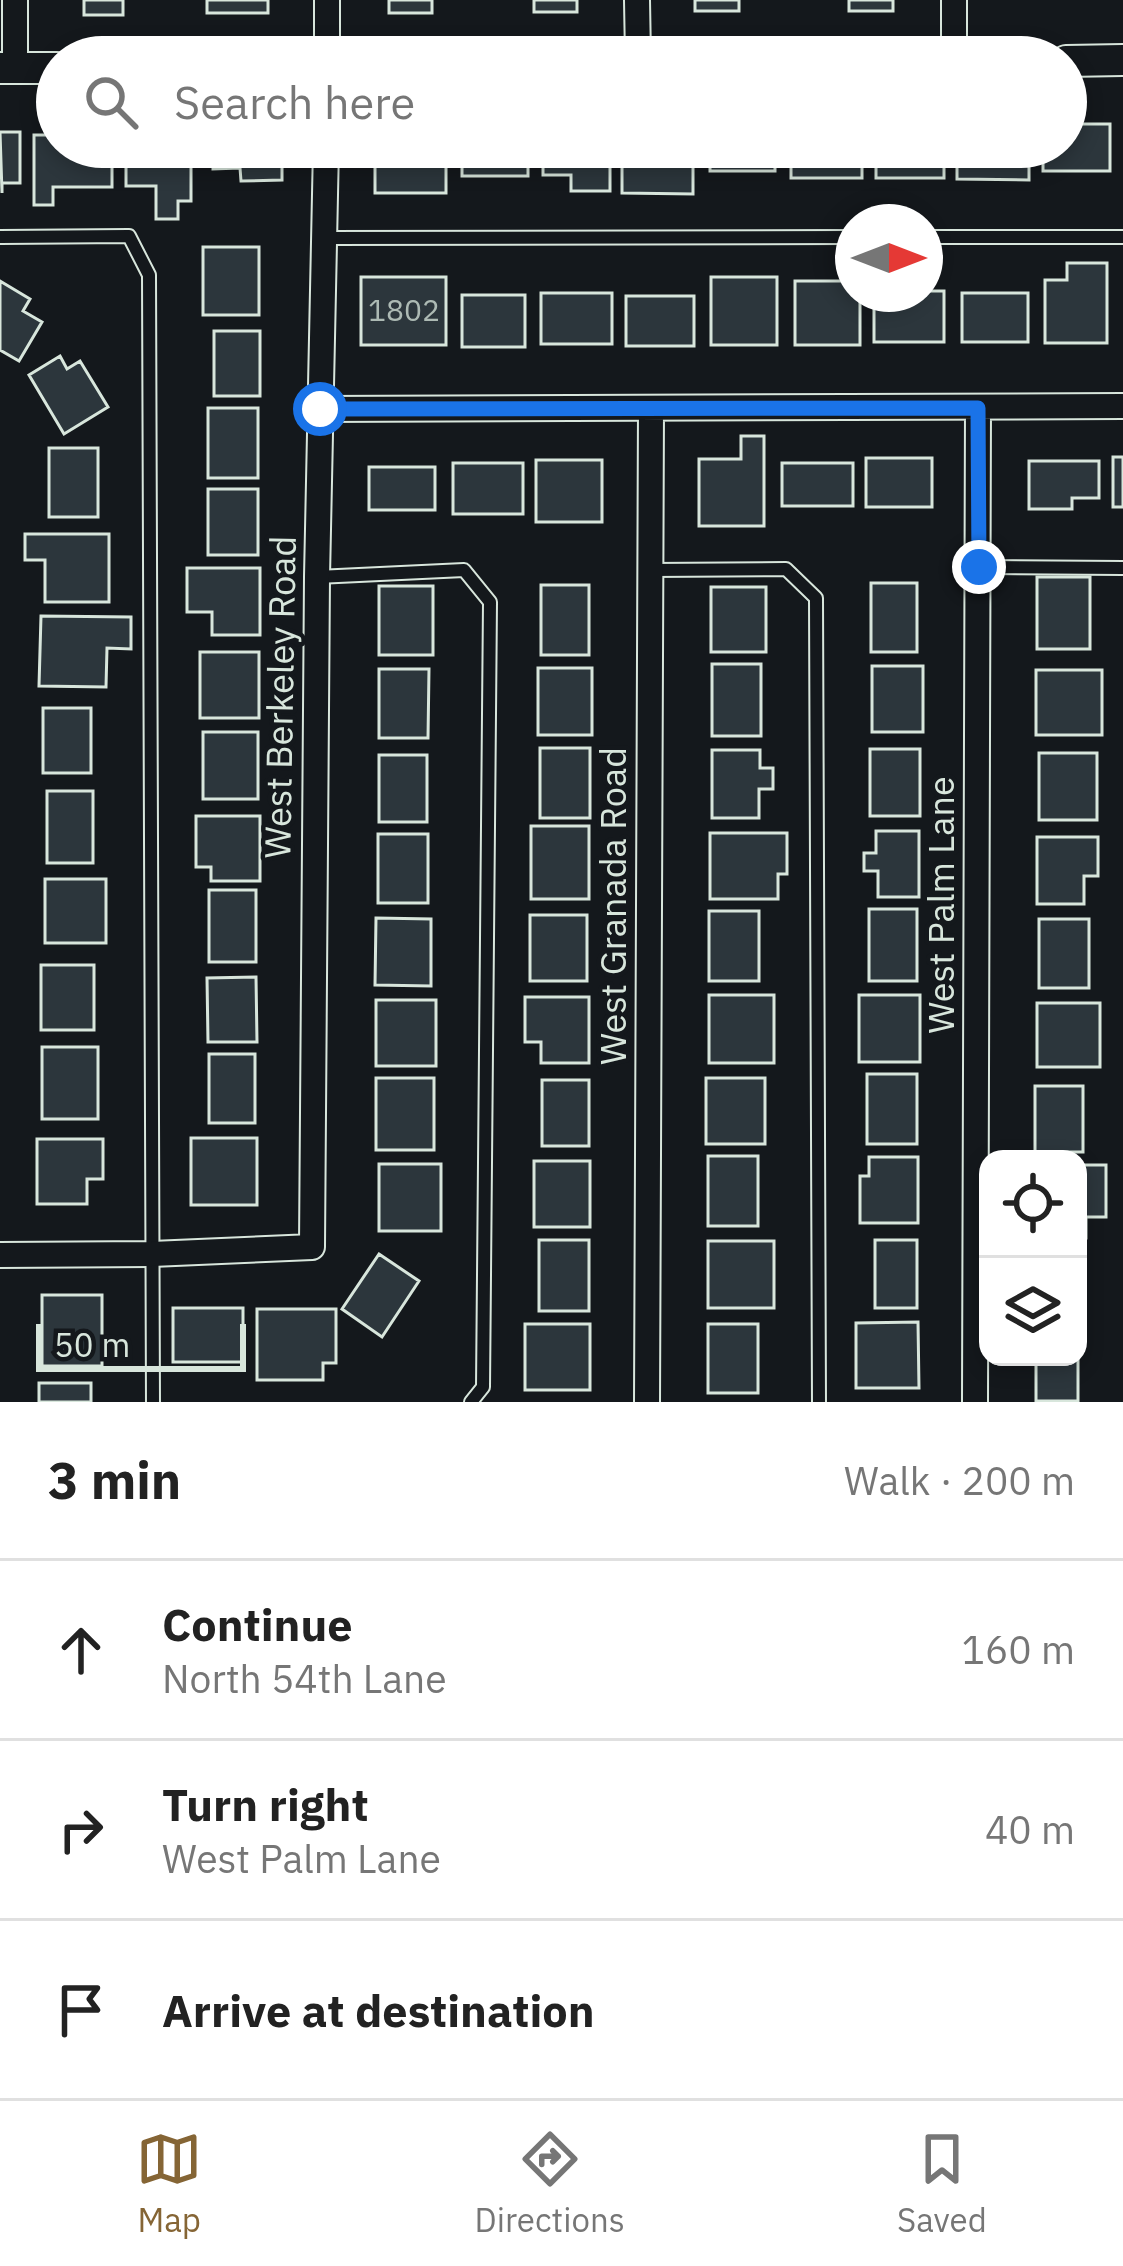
<!DOCTYPE html>
<html lang="en">
<head>
<meta charset="utf-8">
<style>
	:root { --surface:#fff; --page:#f6f6f6; --text:#222; --muted:#767676; --line:#e0e0e0; --accent:#856535 }
	body { margin:0; font-family:"IBM Plex Sans",sans-serif; background:var(--page); color:var(--text) }
	.controls { position:absolute; right:36px; bottom:36px; display:grid; overflow:hidden; border-radius:24px; box-shadow:0 6px 18px #0003 }
	.controls button { width:108px; height:108px; display:grid; place-items:center; padding:0; border:0; border-bottom:3px solid var(--line); background:var(--surface); color:var(--text); font:60px sans-serif }
	.compass { position:absolute; left:835px; top:204px; width:108px; height:108px; border-radius:50%; background:var(--surface); box-shadow:0 6px 18px #0003; rotate:90deg }
	.scale { position:absolute; left:36px; bottom:30px; width:210px; box-sizing:border-box; padding-left:12px; border:6px solid #d8e6dc; border-top:0; font-size:33px; line-height:42px; white-space:nowrap; color:#d8e6dc; -webkit-text-stroke:9px #14181c; paint-order:stroke }
	.stop { position:absolute; width:36px; height:36px; margin:-27px; border:9px solid #1a73e8; border-radius:50%; background:#fff }
	.stop.end { background:#1a73e8; border-color:#fff; box-shadow:0 3px 12px #0008 }
	.list { margin:0; padding:0; list-style:none }
	h2 { display:flex; justify-content:space-between; align-items:center; height:156px; margin:0; padding:0 48px; font-size:51px }
	h2 small { font-size:39px; font-weight:400; color:var(--muted) }
	.list li { display:grid; grid-template-columns:78px 1fr auto; gap:36px; align-items:center; box-sizing:border-box; height:180px; padding:0 48px; border-top:3px solid var(--line) }
	.list b { display:block; font-size:45px; white-space:nowrap }
	.list p { margin:0; font-size:39px; white-space:nowrap; color:var(--muted) }
	.list em { font-size:39px; font-style:normal; color:var(--muted) }
	.icon { flex:none; width:66px; height:66px; fill:none; stroke:currentColor; stroke-width:2; stroke-linecap:round; stroke-linejoin:round }
	.map { position:relative; flex:none; width:1123px; height:1402px; overflow:hidden }
	.search { position:absolute; background:var(--surface); box-shadow:0 6px 18px #0003; left:36px; right:36px; top:36px; height:132px; display:flex; align-items:center; gap:30px; box-sizing:border-box; padding:0 42px; border-radius:66px; color:var(--muted); font-size:45px }
	.sheet { height:696px; background:var(--surface) }
	nav { display:flex; justify-content:space-around; align-items:center; box-sizing:border-box; height:168px; border-top:3px solid var(--line); background:var(--surface); font-size:33px; color:var(--muted) }
	nav a { display:grid; justify-items:center; gap:6px }
	nav .on { color:var(--accent) }
	.map>svg:first-child { display:block }
	.building { fill:#2c363c; stroke:#d8e6dc; stroke-width:3 }
	.lines { fill:none; stroke-linecap:round; stroke-linejoin:round }
	.service-casing { stroke:#d8e6dc; stroke-width:16 }
	.minor-casing { stroke:#d8e6dc; stroke-width:28 }
	.tertiary-casing { stroke:#d8e6dc; stroke-width:34 }
	.service { stroke:#14181c; stroke-width:12 }
	.minor { stroke:#14181c; stroke-width:24 }
	.tertiary { stroke:#14181c; stroke-width:30 }
	.route { stroke:#1a73e8; stroke-width:15 }
	.labels { text-anchor:middle; stroke-width:9; stroke-linejoin:round; paint-order:stroke }
	.number-label { font-size:30px; fill:#adbab4 }
	.street-label { font-size:36px; fill:#d8e6dc; stroke:#14181c }
</style>
</head>
<body>
<div class="map">
<svg width="1123" height="1402" viewBox="0 0 1123 1402">
	<rect width="100%" height="100%" fill="#14181c"/>
	<path class="building" d="M 84,0 L 123,0 L 123,15 L 84,15 Z
		M 207,0 L 268,0 L 268,13 L 207,13 Z
		M 389,0 L 432,0 L 432,13 L 389,13 Z
		M 534,0 L 577,0 L 577,12 L 534,12 Z
		M 695,0 L 739,0 L 739,11 L 695,11 Z
		M 849,0 L 893,0 L 893,11 L 849,11 Z
		M 1066,124 L 1110,124 L 1110,171 L 1043,171 L 1043,147 L 1066,147 Z
		M 0,132 L 20,132 L 20,183 L 2,183 L 2,193 Z
		M 34,135 L 57,135 L 57,147 L 112,147 L 112,187 L 53,187 L 53,205 L 34,205 Z
		M 126,147 L 191,147 L 191,201 L 178,201 L 178,219 L 156,219 L 156,186 L 126,186 Z
		M 213,147 L 282,147 L 282,180 L 241,181 L 240,168 L 213,169 Z
		M 375,147 L 446,147 L 446,193 L 375,193 Z
		M 462,147 L 528,147 L 528,176 L 462,176 Z
		M 543,147 L 610,147 L 610,191 L 571,191 L 571,175 L 543,175 Z
		M 622,147 L 693,147 L 693,194 L 622,193 Z
		M 710,147 L 775,147 L 775,171 L 710,171 Z
		M 791,147 L 862,147 L 862,178 L 791,178 Z
		M 876,147 L 944,147 L 944,178 L 876,178 Z
		M 957,147 L 1029,147 L 1029,180 L 957,179 Z
		M 203,247 L 259,247 L 259,315 L 203,315 Z
		M 1067,263 L 1107,263 L 1107,343 L 1045,343 L 1045,280 L 1067,280 Z
		M 361,277 L 446,277 L 446,345 L 361,345 Z
		M 711,277 L 777,277 L 777,345 L 711,345 Z
		M 0,281 L 30,299 L 23,311 L 42,322 L 19,361 L 0,350 Z
		M 795,281 L 853,281 L 853,294 L 860,294 L 860,345 L 795,345 Z
		M 925,291 L 944,291 L 944,342 L 874,342 L 874,294 Z
		M 541,293 L 612,293 L 612,344 L 541,344 Z
		M 962,293 L 1028,293 L 1028,342 L 962,342 Z
		M 462,295 L 525,295 L 525,347 L 462,347 Z
		M 626,296 L 694,296 L 694,346 L 626,346 Z
		M 214,331 L 260,331 L 260,396 L 214,396 Z
		M 60,356 L 67,369 L 80,361 L 108,407 L 64,434 L 29,375 Z
		M 208,408 L 258,408 L 258,478 L 208,478 Z
		M 741,436 L 764,436 L 764,526 L 699,526 L 699,459 L 741,459 Z
		M 49,448 L 98,448 L 98,517 L 49,517 Z
		M 1113,457 L 1123,457 L 1123,507 L 1113,507 Z
		M 866,458 L 932,458 L 932,507 L 866,507 Z
		M 536,460 L 602,460 L 602,522 L 536,522 Z
		M 1029,461 L 1099,461 L 1099,498 L 1072,498 L 1072,509 L 1029,509 Z
		M 453,463 L 523,463 L 523,514 L 453,514 Z
		M 782,463 L 853,463 L 853,506 L 782,506 Z
		M 369,467 L 435,467 L 435,510 L 369,510 Z
		M 208,489 L 258,489 L 258,555 L 208,555 Z
		M 25,534 L 109,534 L 109,602 L 45,602 L 45,560 L 25,560 Z
		M 187,568 L 260,568 L 260,635 L 212,635 L 212,612 L 187,612 Z
		M 1037,577 L 1090,577 L 1090,649 L 1037,649 Z
		M 871,583 L 917,583 L 917,652 L 871,652 Z
		M 541,585 L 589,585 L 589,655 L 541,655 Z
		M 379,586 L 433,586 L 433,655 L 379,655 Z
		M 711,587 L 766,587 L 766,652 L 711,652 Z
		M 41,616 L 131,617 L 131,649 L 107,648 L 106,687 L 39,686 Z
		M 200,652 L 259,652 L 259,718 L 200,718 Z
		M 712,664 L 761,664 L 761,736 L 712,736 Z
		M 872,666 L 923,666 L 923,732 L 872,732 Z
		M 538,668 L 592,668 L 592,735 L 538,735 Z
		M 379,669 L 429,669 L 428,738 L 379,738 Z
		M 1036,670 L 1102,670 L 1102,735 L 1036,735 Z
		M 43,708 L 91,708 L 91,773 L 43,773 Z
		M 203,732 L 258,732 L 258,799 L 203,799 Z
		M 540,748 L 590,748 L 590,818 L 540,818 Z
		M 870,749 L 920,749 L 920,816 L 870,816 Z
		M 712,750 L 760,750 L 760,768 L 773,768 L 773,789 L 759,789 L 759,818 L 712,818 Z
		M 1039,753 L 1097,753 L 1097,820 L 1039,820 Z
		M 379,755 L 427,755 L 427,822 L 379,822 Z
		M 47,791 L 93,791 L 93,863 L 47,863 Z
		M 196,816 L 260,816 L 260,881 L 211,881 L 211,867 L 196,867 Z
		M 531,826 L 589,826 L 589,899 L 531,899 Z
		M 876,831 L 919,831 L 919,897 L 878,897 L 878,871 L 864,871 L 864,853 L 876,853 Z
		M 710,833 L 787,833 L 787,874 L 778,874 L 778,899 L 710,899 Z
		M 378,834 L 428,834 L 428,903 L 378,903 Z
		M 1037,837 L 1098,837 L 1098,876 L 1084,876 L 1084,904 L 1037,904 Z
		M 45,879 L 106,879 L 106,943 L 45,943 Z
		M 209,890 L 256,890 L 256,962 L 209,962 Z
		M 869,909 L 917,909 L 917,981 L 869,981 Z
		M 709,911 L 759,911 L 759,981 L 709,981 Z
		M 530,915 L 587,915 L 587,981 L 530,981 Z
		M 376,918 L 431,919 L 431,986 L 375,985 Z
		M 1039,919 L 1089,919 L 1089,988 L 1039,988 Z
		M 41,965 L 94,965 L 94,1030 L 41,1030 Z
		M 256,977 L 257,1042 L 208,1042 L 207,978 Z
		M 709,995 L 774,995 L 774,1063 L 709,1063 Z
		M 859,995 L 920,995 L 920,1062 L 859,1062 Z
		M 525,997 L 589,997 L 589,1063 L 541,1063 L 541,1042 L 525,1042 Z
		M 376,1000 L 436,1000 L 436,1066 L 376,1066 Z
		M 1037,1003 L 1100,1003 L 1100,1067 L 1037,1067 Z
		M 42,1047 L 98,1047 L 98,1119 L 42,1119 Z
		M 209,1054 L 255,1054 L 255,1123 L 209,1123 Z
		M 867,1074 L 917,1074 L 917,1144 L 867,1144 Z
		M 376,1078 L 434,1078 L 434,1150 L 376,1150 Z
		M 706,1078 L 765,1078 L 765,1144 L 706,1144 Z
		M 542,1080 L 589,1080 L 589,1146 L 542,1146 Z
		M 1035,1086 L 1083,1086 L 1083,1152 L 1035,1152 Z
		M 191,1138 L 257,1138 L 257,1205 L 191,1205 Z
		M 37,1139 L 103,1139 L 103,1179 L 87,1179 L 87,1204 L 37,1204 Z
		M 708,1156 L 758,1156 L 758,1226 L 708,1226 Z
		M 869,1157 L 918,1157 L 918,1223 L 860,1223 L 860,1176 L 869,1176 Z
		M 534,1161 L 590,1161 L 590,1227 L 534,1227 Z
		M 379,1164 L 441,1164 L 441,1231 L 379,1231 Z
		M 1078,1165 L 1106,1165 L 1106,1217 L 1086,1217 L 1086,1238 L 1078,1238 Z
		M 539,1240 L 589,1240 L 589,1311 L 539,1311 Z
		M 875,1240 L 917,1240 L 917,1308 L 875,1308 Z
		M 708,1241 L 774,1241 L 774,1308 L 708,1308 Z
		M 1078,1252 L 1084,1252 L 1084,1318 L 1078,1318 Z
		M 379,1254 L 419,1281 L 382,1337 L 342,1309 Z
		M 42,1295 L 102,1295 L 102,1366 L 42,1366 Z
		M 173,1308 L 243,1308 L 243,1362 L 173,1362 Z
		M 257,1309 L 336,1309 L 336,1363 L 323,1363 L 323,1380 L 257,1380 Z
		M 918,1322 L 919,1388 L 856,1388 L 856,1323 Z
		M 525,1324 L 590,1324 L 590,1390 L 525,1390 Z
		M 708,1324 L 758,1324 L 758,1393 L 708,1393 Z
		M 1036,1357 L 1078,1357 L 1078,1401 L 1036,1401 Z
		M 39,1383 L 91,1383 L 91,1402 L 39,1402 Z"/>
	<g class="lines">
		<defs>
			<path id="service" d="M 0,237 L 129,236 L 149,275 L 153,1402
				M 925,237 L 1123,237
				M 326,238 L 853,237
				M 979,567 L 1123,568
				M 651,570 L 786,569 L 816,598 L 819,1402
				M 317,577 L 464,570 L 490,602 L 483,1387 L 471,1402"/>
			<path id="minor" d="M 15,0 L 15,68
				M 327,0 L 327,57
				M 637,0 L 638,57
				M 954,0 L 954,57
				M 320,409 L 1123,406
				M 0,1255 L 152,1254 L 312,1247 L 317,577 L 326,147
				M 647,1402 L 651,409
				M 975,1402 L 978,408"/>
			<path id="tertiary" d="M 1066,61 L 1123,60
				M 0,68 L 57,68"/>
		</defs>
		<use href="#service" class="service-casing"/>
		<use href="#minor" class="minor-casing"/>
		<use href="#tertiary" class="tertiary-casing"/>
		<use href="#service" class="service"/>
		<use href="#minor" class="minor"/>
		<use href="#tertiary" class="tertiary"/>
	</g>
	<g class="lines">
		<path class="route" d="M 320,409 L 978,408 L 979,567"/>
	</g>
	<g class="labels">
		<g class="number-label">
			<text x="404" y="321">1802</text>
		</g>
		<g class="street-label">
			<text transform="translate(280 697) rotate(-89)" y="13">West Berkeley Road</text>
			<text transform="translate(941 905) rotate(-90)" y="13">West Palm Lane</text>
			<text transform="translate(613 906) rotate(-90)" y="13">West Granada Road</text>
		</g>
	</g>
</svg>
<div class="controls">
<button><svg class="icon" aria-label="locate" viewBox="0 0 24 24"><circle cx="12" cy="12" r="6"/><path d="M12 2v4M12 18v4M2 12h4M18 12h4"/></svg></button>
<button><svg class="icon" aria-label="layers" viewBox="0 0 24 24"><path d="M12 4l9 5-9 5-9-5zM3 14l9 5 9-5"/></svg></button>
</div>
<svg class="compass" viewBox="-18 -18 36 36"><path d="M0-13l5 13h-10z" fill="#e53935"/><path d="M0 13l5-13h-10z" fill="#767676"/></svg>
<div class="scale">50 m</div>
<div class="stop" style="left:320px;top:409px"></div>
<div class="stop end" style="left:979px;top:567px"></div>
<div class="search"><svg class="icon" aria-label="search" viewBox="0 0 24 24"><circle cx="10" cy="10" r="6"/><path d="M15 15l6 6"/></svg>Search here</div>
</div>
<section class="sheet">
<h2>3 min<small>Walk · 200 m</small></h2>
<ul class="list">
<li><svg class="icon" aria-label="ahead" viewBox="0 0 24 24"><path d="M12 20V5M6 11l6-6 6 6"/></svg><div><b>Continue</b><p>North 54th Lane</p></div><em>160 m</em></li>
<li><svg class="icon" aria-label="right" viewBox="0 0 24 24"><path d="M7 20v-9h11M14 6l5 5-5 5"/></svg><div><b>Turn right</b><p>West Palm Lane</p></div><em>40 m</em></li>
<li><svg class="icon" aria-label="arrive" viewBox="0 0 24 24"><path d="M6 21V4h12l-3 4 3 4H6"/></svg><div><b>Arrive at destination</b></div></li>
</ul>
</section>
<nav>
<a class="on"><svg class="icon" aria-label="map" viewBox="0 0 24 24"><path d="M3 6l6-2 6 2 6-2v14l-6 2-6-2-6 2zM9 4v14M15 6v14"/></svg>Map</a>
<a><svg class="icon" aria-label="directions" viewBox="0 0 24 24"><path d="M12 3l9 9-9 9-9-9zM9 14v-3h6M13 9l2 2-2 2"/></svg>Directions</a>
<a><svg class="icon" aria-label="saved" viewBox="0 0 24 24"><path d="M7 4h10v16l-5-4-5 4z"/></svg>Saved</a>
</nav>
</body>
</html>
